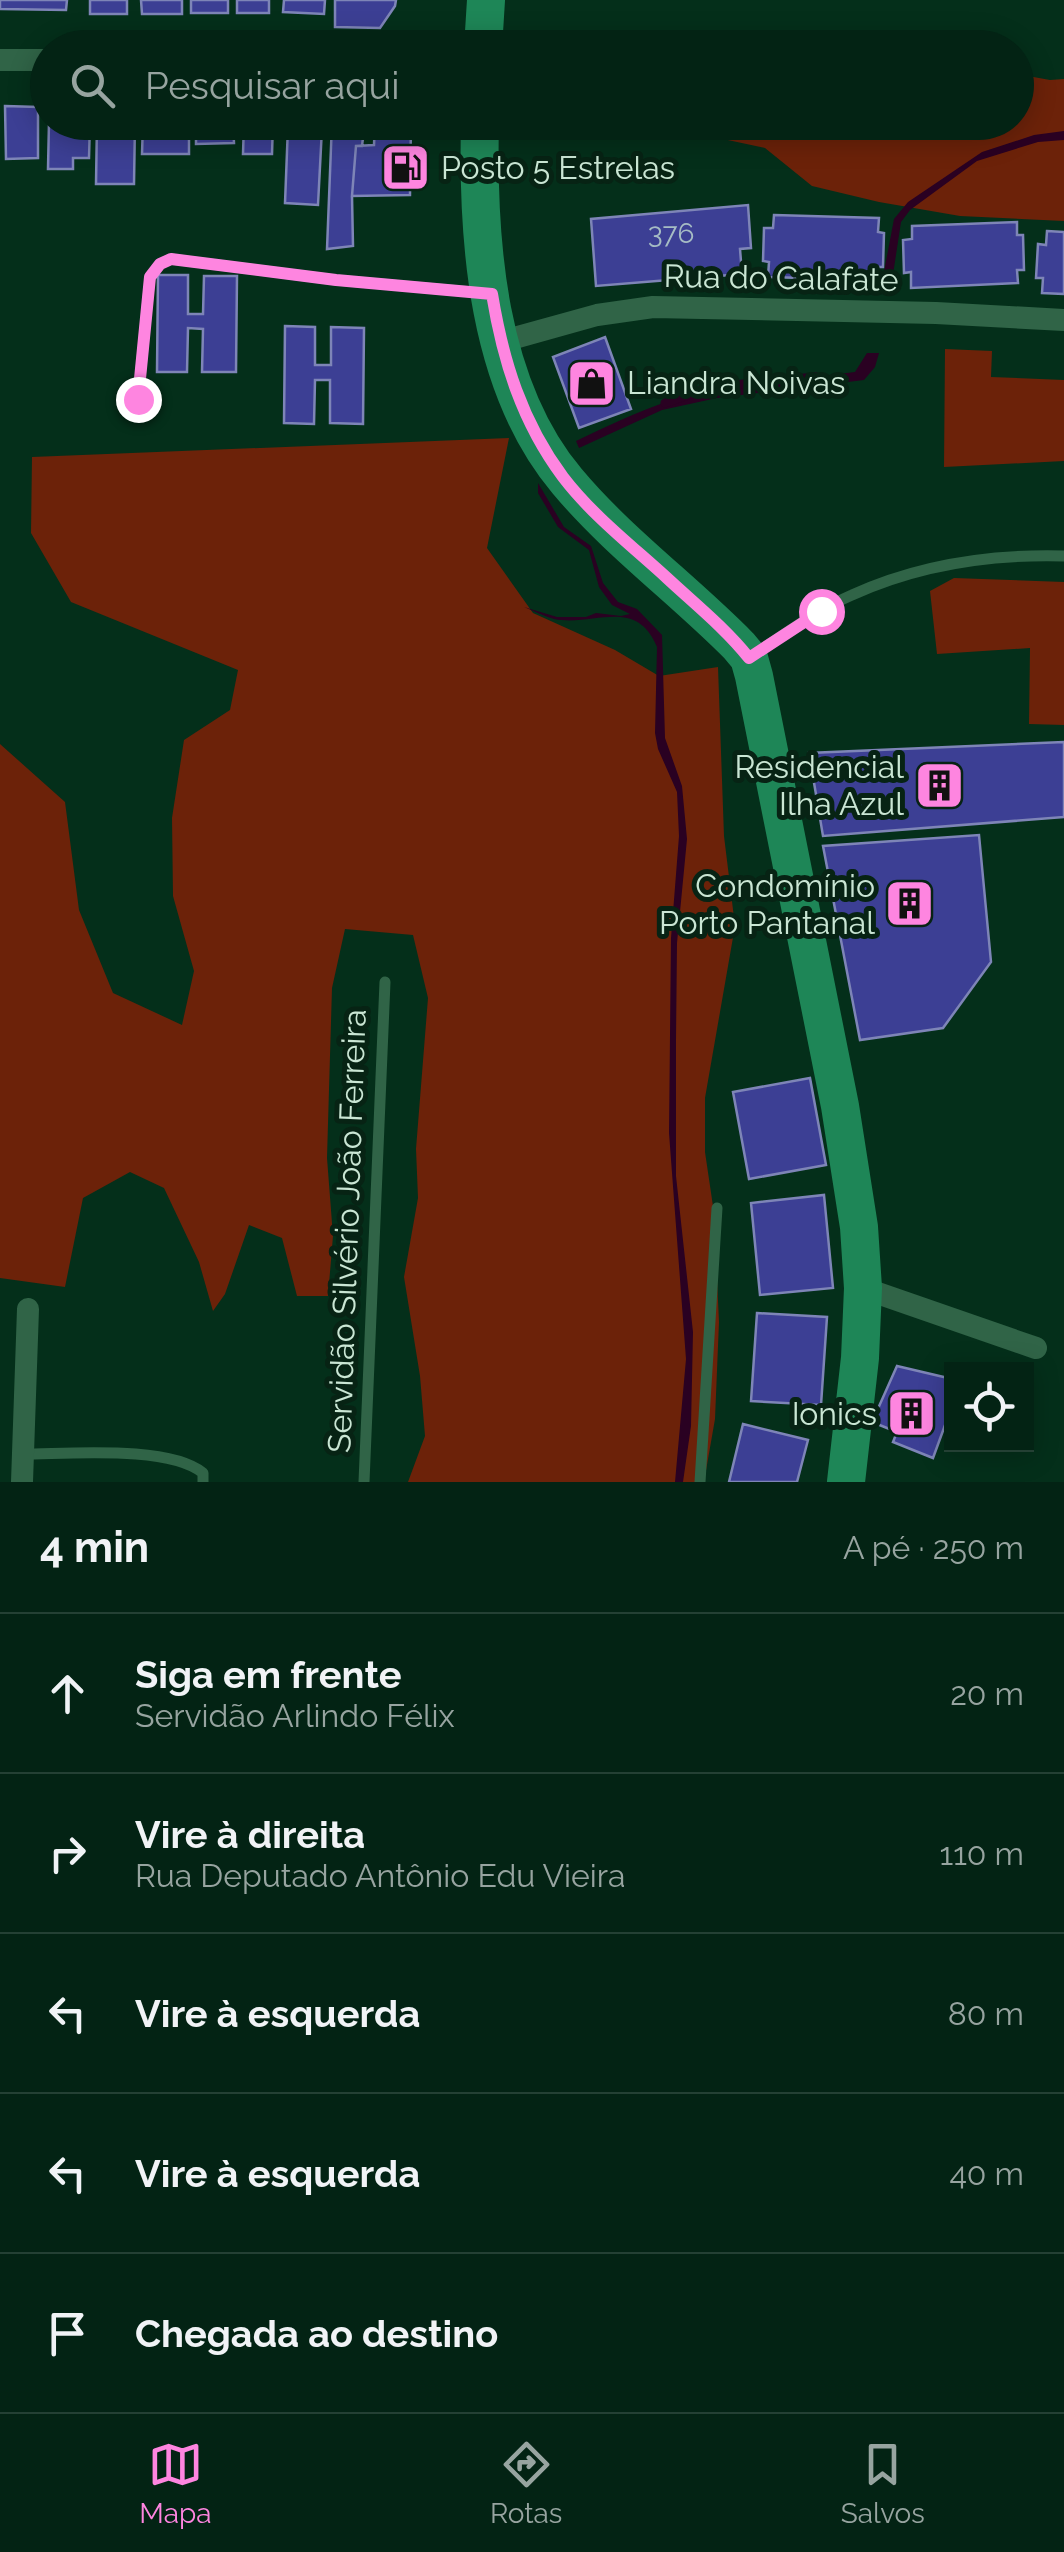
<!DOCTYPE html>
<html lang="pt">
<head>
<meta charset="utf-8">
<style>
	:root { --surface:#032314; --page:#0d2b1d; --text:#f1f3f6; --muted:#97a4a0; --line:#244034; --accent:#fe85e0 }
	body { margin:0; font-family:Raleway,sans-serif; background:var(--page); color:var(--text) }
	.controls { position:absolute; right:30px; bottom:30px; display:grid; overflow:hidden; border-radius:0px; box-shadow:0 5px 25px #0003 }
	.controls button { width:90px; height:90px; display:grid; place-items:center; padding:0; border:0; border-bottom:2px solid var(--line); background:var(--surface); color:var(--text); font:50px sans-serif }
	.stop { position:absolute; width:30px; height:30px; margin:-22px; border:8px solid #fe85e0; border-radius:50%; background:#fff }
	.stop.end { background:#fe85e0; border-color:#fff; box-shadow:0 2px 10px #0008 }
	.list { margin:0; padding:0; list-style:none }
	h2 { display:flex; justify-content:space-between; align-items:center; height:130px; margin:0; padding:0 40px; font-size:42px }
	h2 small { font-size:32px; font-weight:400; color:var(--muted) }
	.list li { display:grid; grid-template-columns:65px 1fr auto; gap:30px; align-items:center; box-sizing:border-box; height:160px; padding:0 40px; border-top:2px solid var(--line) }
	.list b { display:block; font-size:38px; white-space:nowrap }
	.list p { margin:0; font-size:32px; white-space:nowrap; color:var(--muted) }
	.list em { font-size:32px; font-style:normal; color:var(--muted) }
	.icon { flex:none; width:55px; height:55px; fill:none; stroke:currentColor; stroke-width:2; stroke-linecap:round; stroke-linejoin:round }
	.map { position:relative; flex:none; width:1064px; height:1482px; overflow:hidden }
	.search { position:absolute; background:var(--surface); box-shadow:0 5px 25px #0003; left:30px; right:30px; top:30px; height:110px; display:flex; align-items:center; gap:25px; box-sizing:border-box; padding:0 35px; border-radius:55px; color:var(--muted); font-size:38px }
	.sheet { height:930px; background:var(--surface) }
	nav { display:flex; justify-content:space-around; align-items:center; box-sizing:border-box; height:140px; border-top:2px solid var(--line); background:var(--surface); font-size:28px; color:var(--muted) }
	nav a { display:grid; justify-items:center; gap:5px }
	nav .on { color:var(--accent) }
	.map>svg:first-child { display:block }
	.green { fill:#6c2209 }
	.water { fill:#2a0122 }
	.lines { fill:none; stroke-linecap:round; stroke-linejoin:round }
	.stream { stroke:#2a0122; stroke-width:9 }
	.building { fill:#3c3f94; stroke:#7e85b7; stroke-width:2.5 }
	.lane { stroke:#306447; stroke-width:11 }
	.street { stroke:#306447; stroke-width:22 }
	.primary { stroke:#1e8657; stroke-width:38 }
	.route { stroke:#fe85e0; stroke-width:12 }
	.labels { text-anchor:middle; stroke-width:10; stroke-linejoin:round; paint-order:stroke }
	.number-label { font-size:28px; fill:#a6bcc4 }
	.poi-label { font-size:32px; fill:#cae6d4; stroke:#072314; text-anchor:end }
	.street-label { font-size:32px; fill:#cae6d4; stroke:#072314 }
</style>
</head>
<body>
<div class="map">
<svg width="1064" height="1482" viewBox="0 0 1064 1482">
	<rect width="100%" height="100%" fill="#042f1a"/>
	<path class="green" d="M 1017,74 L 1050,80 L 1064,79 L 1064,221 L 960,216 L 879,202 L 812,186 L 765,148 L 723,139 L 733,123 L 1016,122 Z
		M 945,349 L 992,351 L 991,377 L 1064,380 L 1064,461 L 944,467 Z
		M 509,438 L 487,548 L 533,613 L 615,650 L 659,676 L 718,667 L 724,836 L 735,926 L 705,1098 L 705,1152 L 714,1213 L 719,1322 L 715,1419 L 704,1482 L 408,1482 L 425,1436 L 420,1376 L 404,1277 L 418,1198 L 416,1149 L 428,998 L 413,935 L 345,929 L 332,988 L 327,1158 L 333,1236 L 328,1296 L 297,1296 L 282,1238 L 249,1225 L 225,1294 L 213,1311 L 199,1262 L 164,1188 L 130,1172 L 83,1198 L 65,1287 L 0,1278 L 0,744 L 65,802 L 79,910 L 113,993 L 182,1025 L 194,971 L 173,896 L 172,818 L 184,740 L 230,710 L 238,670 L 71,602 L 31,533 L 32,457 Z
		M 954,578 L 1064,582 L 1064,725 L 1029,724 L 1030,648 L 937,654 L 930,591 Z"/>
	<path class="water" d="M 1064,131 L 1064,140 L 1038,142 L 977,161 L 910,210 L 901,222 L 890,294 L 880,293 L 894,219 L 908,202 L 982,152 L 1034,135 Z
		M 867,353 L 879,353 L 875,367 L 864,380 L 717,398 L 662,410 L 579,448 L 576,441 C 607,426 637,412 669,401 C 728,383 794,380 855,372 Z
		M 538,483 L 564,527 L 591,546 L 603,583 L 618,602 L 637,609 L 662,635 L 665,738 L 682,786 L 687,839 L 677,943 L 676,1040 L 676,1176 L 693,1332 L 691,1426 L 683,1482 L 675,1482 L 686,1359 L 669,1133 L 671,938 L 679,836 L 677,792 L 658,749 L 655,733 L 657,647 C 636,596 594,627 554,619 C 544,616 534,611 524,607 L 557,617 L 586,617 L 596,613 L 621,616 L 630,614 L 612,605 L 599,587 L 589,550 L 558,527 L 538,493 Z"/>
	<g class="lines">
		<path class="stream" d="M 665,403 L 711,387 L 816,377"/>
	</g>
	<path class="building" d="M 0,0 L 67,0 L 66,10 L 0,9 Z
		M 90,0 L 127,0 L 127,14 L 90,14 Z
		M 141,0 L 182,0 L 182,14 L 142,14 Z
		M 191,0 L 228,0 L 228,13 L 191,13 Z
		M 237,0 L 269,0 L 269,13 L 237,13 Z
		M 284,0 L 325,0 L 324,14 L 283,12 Z
		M 335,0 L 396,0 L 395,6 L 380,28 L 335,27 Z
		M 5,106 L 38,107 L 38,158 L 6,159 Z
		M 49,122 L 90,122 L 89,158 L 73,158 L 73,169 L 48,169 Z
		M 97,122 L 135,122 L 134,184 L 96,184 Z
		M 143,122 L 177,122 L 177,132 L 189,132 L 189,154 L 142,154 Z
		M 196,122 L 233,122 L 234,143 L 196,144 Z
		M 244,122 L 273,122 L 272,154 L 243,154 Z
		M 332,122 L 365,122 L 362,146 L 356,146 L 352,196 L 353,246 L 327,249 Z
		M 375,122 L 411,122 L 410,195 L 352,196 L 356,146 L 374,145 Z
		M 288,126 L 322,128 L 318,205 L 285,203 Z
		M 748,205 L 751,248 L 740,249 L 742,274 L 596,286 L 591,219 Z
		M 774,215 L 879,218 L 878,232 L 884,233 L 883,267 L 876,267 L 875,280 L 768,277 L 769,262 L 763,261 L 764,228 L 773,228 Z
		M 1017,222 L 1017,235 L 1023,235 L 1024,270 L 1017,270 L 1018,283 L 911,288 L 911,272 L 904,273 L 903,240 L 912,239 L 912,226 Z
		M 1047,231 L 1064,232 L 1064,294 L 1042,293 L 1043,278 L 1036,278 L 1038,244 L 1046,245 Z
		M 158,275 L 188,275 L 188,314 L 203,314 L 204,276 L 237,276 L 236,372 L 202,372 L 203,329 L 188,328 L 187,372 L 157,372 Z
		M 285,326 L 315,327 L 315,365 L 331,365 L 331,327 L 364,328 L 363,424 L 330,423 L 330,380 L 315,380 L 314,424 L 284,423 Z
		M 605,337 L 631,409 L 579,428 L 553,357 Z
		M 1064,742 L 1064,817 L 823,836 L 809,753 Z
		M 979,835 L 991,962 L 943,1028 L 860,1040 L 823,846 Z
		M 810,1078 L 826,1165 L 749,1179 L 733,1092 Z
		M 824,1195 L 833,1288 L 760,1295 L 751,1203 Z
		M 757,1313 L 827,1317 L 821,1405 L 751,1401 Z
		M 897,1366 L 948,1378 L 952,1370 L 952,1406 L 933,1458 L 893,1442 L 897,1432 L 872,1422 Z
		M 743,1424 L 808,1440 L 797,1482 L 729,1482 Z"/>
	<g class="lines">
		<path class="lane" d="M 138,399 L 150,277 L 160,264 L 171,259 L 336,280 L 483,293
			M 753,655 C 785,634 817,610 852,595 C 920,564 991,554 1064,556
			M 23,1454 C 69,1454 169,1445 203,1473 L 203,1482
			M 364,1482 L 385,982
			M 700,1482 L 717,1208"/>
		<path class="street" d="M 0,60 L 48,60
			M 500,342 L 597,315 L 653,307 L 936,313 L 1064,320
			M 863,1288 L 1036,1348
			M 22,1482 L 28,1309"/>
		<path class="primary" d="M 483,48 L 486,0
			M 480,122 C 477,241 487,386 567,481 C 618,542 684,590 739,646 L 749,658 L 754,676 L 840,1106 L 859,1227 L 863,1288 L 860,1358 L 846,1482"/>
	</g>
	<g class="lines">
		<path class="route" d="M 138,399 L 150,277 L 160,264 L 171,259 L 336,280 L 492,294 C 503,361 522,422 563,477 C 592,515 632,546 667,578 C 695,604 725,628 749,658 L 821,611"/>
	</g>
	<defs>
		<symbol id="fuel-square" viewBox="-11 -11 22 22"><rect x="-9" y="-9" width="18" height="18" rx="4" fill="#fe85e0" stroke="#072314"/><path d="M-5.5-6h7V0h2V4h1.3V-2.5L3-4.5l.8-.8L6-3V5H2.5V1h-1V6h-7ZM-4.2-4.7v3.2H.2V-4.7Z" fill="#111"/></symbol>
		<symbol id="shop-square" viewBox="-11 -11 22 22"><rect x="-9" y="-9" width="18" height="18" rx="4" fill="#fe85e0" stroke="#072314"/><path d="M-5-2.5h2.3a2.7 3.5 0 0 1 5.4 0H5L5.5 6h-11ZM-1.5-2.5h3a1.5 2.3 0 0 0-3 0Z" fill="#111"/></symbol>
		<symbol id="building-square" viewBox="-11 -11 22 22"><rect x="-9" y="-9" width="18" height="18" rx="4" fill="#fe85e0" stroke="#072314"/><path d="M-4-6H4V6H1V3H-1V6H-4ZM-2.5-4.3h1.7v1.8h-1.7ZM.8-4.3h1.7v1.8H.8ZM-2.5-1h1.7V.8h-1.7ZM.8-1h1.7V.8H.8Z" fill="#111"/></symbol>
	</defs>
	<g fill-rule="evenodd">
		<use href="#fuel-square" x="378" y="140" width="55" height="55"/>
		<use href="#shop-square" x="564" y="356" width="55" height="55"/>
		<use href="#building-square" x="912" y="758" width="55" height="55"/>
		<use href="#building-square" x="882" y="876" width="55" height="55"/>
		<use href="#building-square" x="884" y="1386" width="55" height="55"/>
	</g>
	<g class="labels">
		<g class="number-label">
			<text x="671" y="243">376</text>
		</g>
		<g class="poi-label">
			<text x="441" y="179" text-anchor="start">Posto 5 Estrelas</text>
			<text x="627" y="394" text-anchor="start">Liandra Noivas</text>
			<text x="904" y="778">Residencial<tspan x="904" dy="37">Ilha Azul</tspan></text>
			<text x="875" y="897">Condomínio<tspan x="875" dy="37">Porto Pantanal</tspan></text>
			<text x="877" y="1425">Ionics</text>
		</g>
		<g class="street-label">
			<text transform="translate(781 278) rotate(1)" y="11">Rua do Calafate</text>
			<text transform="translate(347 1231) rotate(-88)" y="11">Servidão Silvério João Ferreira</text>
		</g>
	</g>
</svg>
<div class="controls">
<button><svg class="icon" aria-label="locate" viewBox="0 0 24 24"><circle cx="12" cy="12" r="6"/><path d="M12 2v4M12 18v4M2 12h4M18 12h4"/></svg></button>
</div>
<div class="stop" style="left:821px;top:611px"></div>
<div class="stop end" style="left:138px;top:399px"></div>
<div class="search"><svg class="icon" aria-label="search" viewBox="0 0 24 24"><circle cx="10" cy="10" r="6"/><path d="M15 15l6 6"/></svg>Pesquisar aqui</div>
</div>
<section class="sheet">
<h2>4 min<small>A pé · 250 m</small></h2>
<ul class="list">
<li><svg class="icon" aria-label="ahead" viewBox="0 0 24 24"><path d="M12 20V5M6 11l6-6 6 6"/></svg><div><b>Siga em frente</b><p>Servidão Arlindo Félix</p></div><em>20 m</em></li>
<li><svg class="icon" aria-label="right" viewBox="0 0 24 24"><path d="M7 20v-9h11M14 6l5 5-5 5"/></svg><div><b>Vire à direita</b><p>Rua Deputado Antônio Edu Vieira</p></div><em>110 m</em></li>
<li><svg class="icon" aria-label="left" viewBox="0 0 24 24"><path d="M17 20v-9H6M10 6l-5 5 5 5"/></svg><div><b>Vire à esquerda</b></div><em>80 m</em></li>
<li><svg class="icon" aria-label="left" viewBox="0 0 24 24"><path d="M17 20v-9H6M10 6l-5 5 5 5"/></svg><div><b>Vire à esquerda</b></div><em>40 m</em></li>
<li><svg class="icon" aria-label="arrive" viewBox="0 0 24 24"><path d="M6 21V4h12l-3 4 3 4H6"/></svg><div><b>Chegada ao destino</b></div></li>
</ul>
</section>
<nav>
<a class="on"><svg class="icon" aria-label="map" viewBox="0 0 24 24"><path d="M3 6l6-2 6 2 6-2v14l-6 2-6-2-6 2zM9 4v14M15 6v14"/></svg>Mapa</a>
<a><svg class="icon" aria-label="directions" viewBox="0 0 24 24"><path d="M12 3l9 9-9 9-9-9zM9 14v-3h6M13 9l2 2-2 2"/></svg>Rotas</a>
<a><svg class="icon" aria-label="saved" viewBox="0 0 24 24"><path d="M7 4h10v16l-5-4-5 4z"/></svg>Salvos</a>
</nav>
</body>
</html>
